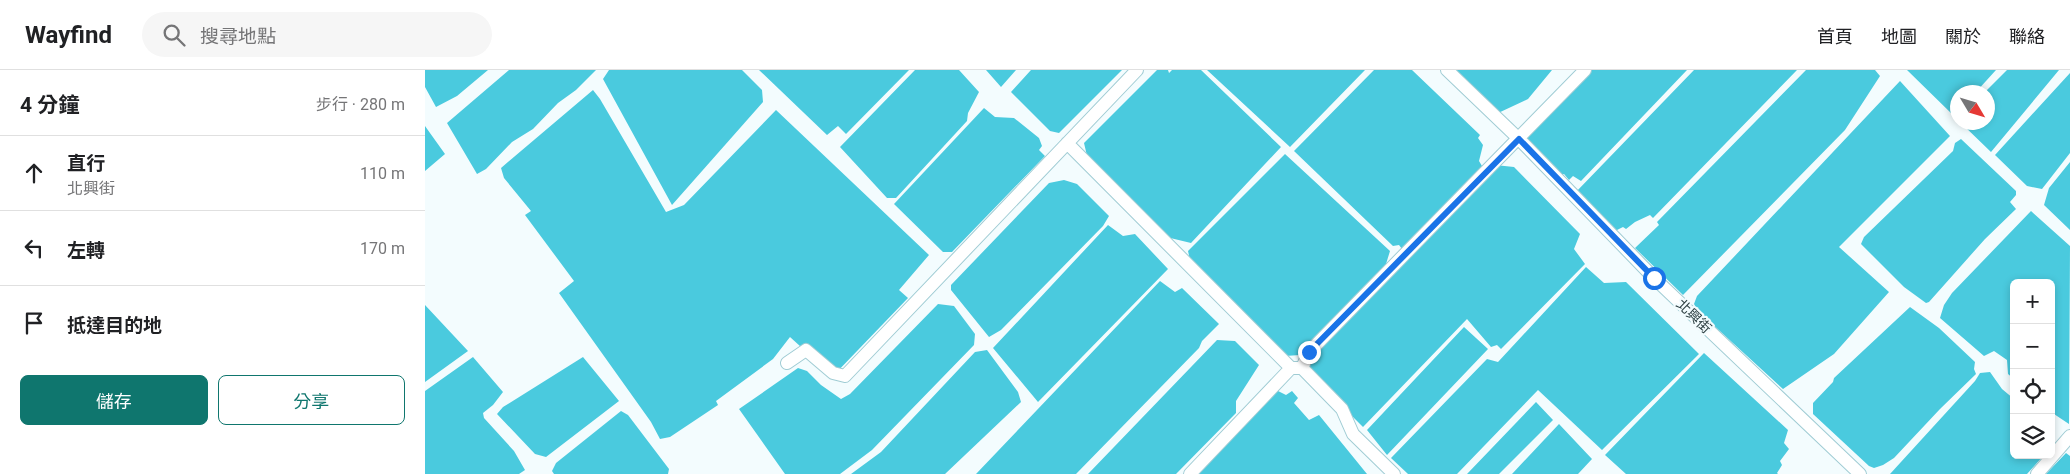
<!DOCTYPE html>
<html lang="zh-TW">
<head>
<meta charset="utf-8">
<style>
	:root { --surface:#fff; --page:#f6f6f6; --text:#202124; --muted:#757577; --line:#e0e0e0; --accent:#0f766e }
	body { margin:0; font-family:Roboto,"Noto Sans TC",sans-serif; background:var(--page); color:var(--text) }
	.controls { position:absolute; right:15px; bottom:15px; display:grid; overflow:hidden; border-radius:8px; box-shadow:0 2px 8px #0003 }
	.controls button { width:45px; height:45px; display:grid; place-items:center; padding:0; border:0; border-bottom:1px solid var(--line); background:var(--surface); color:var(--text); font:25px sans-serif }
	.compass { position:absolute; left:1525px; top:15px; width:45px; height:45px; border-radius:50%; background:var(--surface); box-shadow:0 2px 8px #0003; rotate:128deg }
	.stop { position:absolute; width:15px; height:15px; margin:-11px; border:4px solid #1a73e8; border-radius:50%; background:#fff }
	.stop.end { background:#1a73e8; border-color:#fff; box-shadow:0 1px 5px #0008 }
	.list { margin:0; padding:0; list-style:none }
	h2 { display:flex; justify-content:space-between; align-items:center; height:65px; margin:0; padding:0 20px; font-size:21px }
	h2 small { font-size:16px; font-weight:400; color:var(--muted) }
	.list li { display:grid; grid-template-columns:32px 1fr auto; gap:15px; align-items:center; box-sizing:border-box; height:75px; padding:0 20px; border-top:1px solid var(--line) }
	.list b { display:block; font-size:19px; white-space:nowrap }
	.list p { margin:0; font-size:16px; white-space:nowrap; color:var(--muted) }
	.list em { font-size:16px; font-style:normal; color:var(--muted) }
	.actions { display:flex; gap:10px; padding:15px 20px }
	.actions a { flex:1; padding:11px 0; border:1px solid var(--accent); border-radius:8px; text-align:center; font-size:18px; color:var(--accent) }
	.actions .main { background:var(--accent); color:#fff }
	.icon { flex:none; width:28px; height:28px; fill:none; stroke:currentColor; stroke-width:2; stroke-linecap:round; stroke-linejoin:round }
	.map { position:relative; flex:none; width:1645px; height:404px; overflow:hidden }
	header { display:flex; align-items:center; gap:30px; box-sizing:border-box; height:70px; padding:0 25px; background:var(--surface); border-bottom:1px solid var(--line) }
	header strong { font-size:24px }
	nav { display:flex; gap:28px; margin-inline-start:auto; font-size:18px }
	.search { width:350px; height:45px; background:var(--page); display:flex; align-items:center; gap:12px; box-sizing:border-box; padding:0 18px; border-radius:28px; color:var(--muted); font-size:19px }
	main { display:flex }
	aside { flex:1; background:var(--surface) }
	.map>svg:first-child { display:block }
	.water { fill:#4acade }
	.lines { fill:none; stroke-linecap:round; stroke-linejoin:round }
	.minor-casing { stroke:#a0ccd4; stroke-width:14 }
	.minor { stroke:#fff; stroke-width:12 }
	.route { stroke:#1a73e8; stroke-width:6 }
	.labels { text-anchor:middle; stroke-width:4.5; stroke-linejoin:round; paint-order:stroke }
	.street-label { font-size:14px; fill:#2c3e41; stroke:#f3fcfe }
</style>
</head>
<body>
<header>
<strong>Wayfind</strong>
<div class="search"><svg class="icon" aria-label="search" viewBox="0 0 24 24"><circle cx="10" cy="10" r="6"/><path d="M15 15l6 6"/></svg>搜尋地點</div>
<nav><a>首頁</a><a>地圖</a><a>關於</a><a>聯絡</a></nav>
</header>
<main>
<aside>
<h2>4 分鐘<small>步行 · 280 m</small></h2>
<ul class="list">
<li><svg class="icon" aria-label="ahead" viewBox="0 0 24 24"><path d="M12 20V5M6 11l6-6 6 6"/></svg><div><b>直行</b><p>北興街</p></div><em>110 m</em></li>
<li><svg class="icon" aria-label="left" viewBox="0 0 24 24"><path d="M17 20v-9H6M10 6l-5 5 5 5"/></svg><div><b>左轉</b></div><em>170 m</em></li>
<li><svg class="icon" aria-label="arrive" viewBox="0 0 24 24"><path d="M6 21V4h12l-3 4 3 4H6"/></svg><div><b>抵達目的地</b></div></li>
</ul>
<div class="actions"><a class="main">儲存</a><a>分享</a></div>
</aside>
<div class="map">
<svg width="1645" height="404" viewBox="0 0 1645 404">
	<rect width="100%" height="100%" fill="#f3fcfe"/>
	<path class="water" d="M 0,0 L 63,0 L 32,26 L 11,37 L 0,17 Z
		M 84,0 L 171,0 L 151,20 L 133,33 L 108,59 L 87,72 L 61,99 L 52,104 L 22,53 Z
		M 184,0 L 317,0 L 337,20 L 338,32 L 247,135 L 178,9 Z
		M 334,0 L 484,0 L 421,64 L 413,56 L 402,65 Z
		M 490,0 L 534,0 L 554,22 L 543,43 L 542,51 L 471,128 L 462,128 L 415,77 Z
		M 561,0 L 591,0 L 576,17 Z
		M 606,0 L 697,0 L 634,63 L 625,61 L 586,22 Z
		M 732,0 L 743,0 L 744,3 L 747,0 L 776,0 L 856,77 L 766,173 L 737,166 L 663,90 L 659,73 Z
		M 782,0 L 940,0 L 865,77 Z
		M 949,0 L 987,0 L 1055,65 L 1053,68 L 1058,75 L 1054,91 L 1057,96 L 977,179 L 974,175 L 968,176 L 869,81 Z
		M 1027,0 L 1127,0 L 1103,29 L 1071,44 Z
		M 1162,0 L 1262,0 L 1156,111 L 1148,106 L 1144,110 L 1139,104 L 1133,106 L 1097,68 Z
		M 1269,0 L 1372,0 L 1228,148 L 1225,145 L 1210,152 L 1201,159 L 1198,157 L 1190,161 L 1150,123 Z
		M 1381,0 L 1450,0 L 1455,6 L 1420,60 L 1258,225 L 1210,178 L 1234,155 L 1232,152 Z
		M 1482,0 L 1571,0 L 1551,22 L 1532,22 L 1532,42 L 1529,46 Z
		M 1582,0 L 1634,0 L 1566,82 L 1536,53 L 1562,52 L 1562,22 L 1560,22 Z
		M 1645,3 L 1645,83 L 1617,119 L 1602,116 L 1570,85 Z
		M 1475,11 L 1525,66 L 1414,177 L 1464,222 L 1409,284 L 1358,319 L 1273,241 L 1269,234 L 1272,226 Z
		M 168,20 L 175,29 L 241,142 L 259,135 L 351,40 L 504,185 L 474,220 L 483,228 L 408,306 L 365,267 L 348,289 L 291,331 L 293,335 L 245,367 L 235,369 L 226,352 L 134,223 L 149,211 L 100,145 L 106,141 L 79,108 L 76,98 Z
		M 559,38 L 570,47 L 589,48 L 614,68 L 617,76 L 614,80 L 620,86 L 527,182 L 518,182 L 469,134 Z
		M 0,56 L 20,84 L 0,101 Z
		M 1536,69 L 1591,121 L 1591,125 L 1585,132 L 1591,139 L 1560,169 L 1504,232 L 1501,233 L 1479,217 L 1436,174 L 1439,167 L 1528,81 L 1530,73 Z
		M 860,84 L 965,181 L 961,194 L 875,285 L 860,286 L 766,194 L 763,181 Z
		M 1645,92 L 1645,160 L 1619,135 L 1624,118 Z
		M 1070,95 L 1089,97 L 1155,164 L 1149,179 L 1160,194 L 1076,279 L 1072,275 L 1066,277 L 1042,249 L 938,357 L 883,302 L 885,287 Z
		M 639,110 L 652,114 L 684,146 L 678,156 L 576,260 L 564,267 L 526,220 L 526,215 L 624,113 Z
		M 1606,141 L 1645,176 L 1644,354 L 1626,342 L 1626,213 L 1589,213 L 1589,309 L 1583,304 L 1582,290 L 1569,281 L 1559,286 L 1515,248 L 1519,235 L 1527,223 Z
		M 683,155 L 698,166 L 710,164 L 743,199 L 613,332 L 568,278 Z
		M 1161,197 L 1179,213 L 1201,212 L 1274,284 L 1177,380 L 1113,320 L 1032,404 L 983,404 L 966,388 L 1062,289 L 1073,292 Z
		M 735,211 L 750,222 L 757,218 L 794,254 L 777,271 L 774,278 L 651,404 L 551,404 Z
		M 513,234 L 529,236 L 550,264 L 549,275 L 447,380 L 415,404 L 360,404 L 314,339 L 373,298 L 382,301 L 396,315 L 416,329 L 425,324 Z
		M 0,235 L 43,281 L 0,312 Z
		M 1485,237 L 1514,258 L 1550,292 L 1549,299 L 1551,304 L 1515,339 L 1469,388 L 1458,395 L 1449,398 L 1444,396 L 1388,344 L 1388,333 L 1408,312 L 1409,308 Z
		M 1039,257 L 1063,279 L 962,385 L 942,360 Z
		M 792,270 L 810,271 L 834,295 L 811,331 L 811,343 L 751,404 L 663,404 Z
		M 562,280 L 593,322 L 596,332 L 520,404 L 426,404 L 456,382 L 550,282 Z
		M 1279,283 L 1363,360 L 1359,373 L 1364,379 L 1355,391 L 1357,395 L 1352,403 L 1353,404 L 1201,404 L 1180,385 Z
		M 48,287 L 78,322 L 68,335 L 58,343 L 59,348 L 89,381 L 100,400 L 94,404 L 0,404 L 0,321 Z
		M 158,287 L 194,331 L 121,387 L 110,384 L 72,344 L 78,337 Z
		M 1565,302 L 1577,319 L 1589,329 L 1589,385 L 1619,385 L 1602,404 L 1465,404 L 1550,311 L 1555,303 Z
		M 853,321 L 861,325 L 867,321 L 873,328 L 869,333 L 884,350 L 894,345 L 942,404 L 768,404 Z
		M 1111,332 L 1128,350 L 1074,404 L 1042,404 Z
		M 196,341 L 203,345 L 244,399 L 243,404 L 129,404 L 127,401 L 131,393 Z
		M 1134,354 L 1167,389 L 1153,404 L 1087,404 Z
		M 1641,383 L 1645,386 L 1645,404 L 1621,404 Z"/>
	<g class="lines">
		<defs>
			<path id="minor" d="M 1022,0 L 1094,69 L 1229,208 L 1435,404
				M 642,73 L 866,298
				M 362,293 L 381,280 L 408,303 L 420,306 L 712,0
				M 877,298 L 917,339 L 928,364 L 969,404
				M 765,404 L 866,298 L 877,298 L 884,282 L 1160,0
				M 1612,404 L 1645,366"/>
		</defs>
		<use href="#minor" class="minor-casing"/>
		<use href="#minor" class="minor"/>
	</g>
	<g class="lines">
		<path class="route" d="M 884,282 L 1094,69 L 1229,208"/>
	</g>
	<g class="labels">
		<g class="street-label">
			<text transform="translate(1269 246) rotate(44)" y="5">北興街</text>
		</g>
	</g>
</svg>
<div class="controls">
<button>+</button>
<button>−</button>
<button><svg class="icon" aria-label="locate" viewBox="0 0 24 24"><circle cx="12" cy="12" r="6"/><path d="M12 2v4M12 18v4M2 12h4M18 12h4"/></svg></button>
<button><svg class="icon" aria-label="layers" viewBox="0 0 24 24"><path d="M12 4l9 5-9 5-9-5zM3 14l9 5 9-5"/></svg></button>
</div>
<svg class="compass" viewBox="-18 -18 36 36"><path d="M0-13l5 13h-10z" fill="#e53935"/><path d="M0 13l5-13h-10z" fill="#757577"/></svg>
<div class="stop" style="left:1229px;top:208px"></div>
<div class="stop end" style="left:884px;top:282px"></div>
</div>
</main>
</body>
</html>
